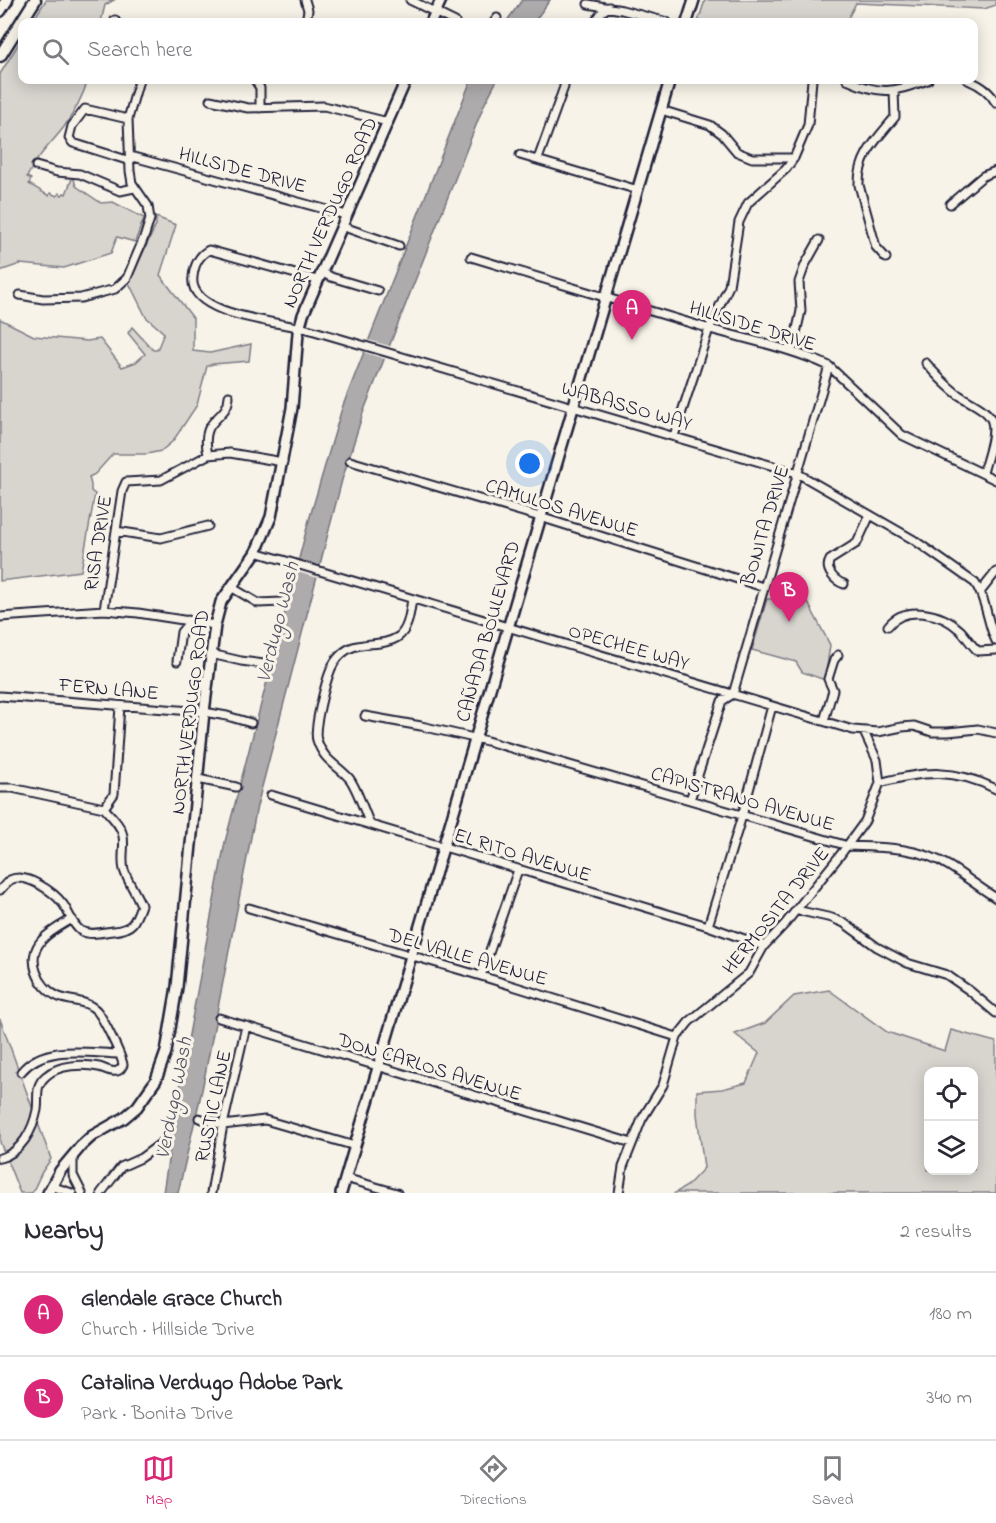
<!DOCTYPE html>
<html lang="en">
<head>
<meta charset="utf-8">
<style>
	:root { --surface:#fff; --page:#f7f7f7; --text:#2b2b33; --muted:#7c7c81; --line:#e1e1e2; --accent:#db2777 }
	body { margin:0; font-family:"Indie Flower",sans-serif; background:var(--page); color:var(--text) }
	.controls { position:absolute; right:18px; bottom:18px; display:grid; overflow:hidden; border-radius:12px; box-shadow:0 3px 15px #0003 }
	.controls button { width:54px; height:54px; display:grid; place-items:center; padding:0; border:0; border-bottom:2px solid var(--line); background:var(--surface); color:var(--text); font:30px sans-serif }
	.you { position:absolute; left:530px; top:464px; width:21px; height:21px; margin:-15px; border:4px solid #fff; border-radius:50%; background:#1a73e8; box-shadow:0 0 0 9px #1a73e833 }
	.badge { display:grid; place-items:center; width:39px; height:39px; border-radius:50%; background:var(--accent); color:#fff; font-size:20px; font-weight:700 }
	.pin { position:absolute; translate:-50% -50px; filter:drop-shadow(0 2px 3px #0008) }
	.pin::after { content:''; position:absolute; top:32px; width:21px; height:18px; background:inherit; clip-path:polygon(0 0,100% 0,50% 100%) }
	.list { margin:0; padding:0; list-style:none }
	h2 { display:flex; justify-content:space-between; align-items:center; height:78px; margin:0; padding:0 24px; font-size:26px }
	h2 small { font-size:20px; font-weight:400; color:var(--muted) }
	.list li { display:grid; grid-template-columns:39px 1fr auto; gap:18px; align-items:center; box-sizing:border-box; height:84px; padding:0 24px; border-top:2px solid var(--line) }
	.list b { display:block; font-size:22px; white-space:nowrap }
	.list p { margin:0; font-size:20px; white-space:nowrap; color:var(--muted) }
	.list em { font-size:20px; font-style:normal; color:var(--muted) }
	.icon { flex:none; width:33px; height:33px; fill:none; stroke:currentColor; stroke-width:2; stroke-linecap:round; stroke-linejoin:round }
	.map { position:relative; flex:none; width:996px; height:1193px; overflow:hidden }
	.search { position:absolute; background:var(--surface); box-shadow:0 3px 15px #0003; left:18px; right:18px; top:18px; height:66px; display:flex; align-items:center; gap:15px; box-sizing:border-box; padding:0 21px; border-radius:12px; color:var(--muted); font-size:22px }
	.sheet { height:246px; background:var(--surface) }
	nav { display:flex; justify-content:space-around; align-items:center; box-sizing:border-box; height:84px; border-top:2px solid var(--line); background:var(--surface); font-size:16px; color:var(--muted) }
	nav a { display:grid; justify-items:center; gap:3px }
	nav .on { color:var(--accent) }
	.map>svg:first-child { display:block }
	.green { fill:#d8d5cf; stroke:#7d7c85; stroke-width:1.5; fill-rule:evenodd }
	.water { fill:#aeabad; stroke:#76747f; stroke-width:1.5 }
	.pier { fill:#f7f3e8 }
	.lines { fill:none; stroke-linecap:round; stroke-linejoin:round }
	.minor-casing { stroke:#22223b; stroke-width:11 }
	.major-casing { stroke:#22223b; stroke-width:14 }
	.highway-casing { stroke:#22223b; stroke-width:15 }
	.minor { stroke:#f7f3e8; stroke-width:7 }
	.major { stroke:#f7f3e8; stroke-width:9 }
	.highway { stroke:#f7f3e8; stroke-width:10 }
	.labels { text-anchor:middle; stroke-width:6; stroke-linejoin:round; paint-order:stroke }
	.street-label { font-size:20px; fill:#22223b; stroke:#f7f3e8 }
	.water-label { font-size:21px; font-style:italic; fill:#535263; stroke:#f7f3e8 }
</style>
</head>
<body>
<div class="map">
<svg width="996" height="1193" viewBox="0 0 996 1193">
	<rect width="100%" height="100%" fill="#f7f3e8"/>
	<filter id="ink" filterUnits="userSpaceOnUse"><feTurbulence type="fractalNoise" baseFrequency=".0167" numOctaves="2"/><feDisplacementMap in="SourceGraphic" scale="12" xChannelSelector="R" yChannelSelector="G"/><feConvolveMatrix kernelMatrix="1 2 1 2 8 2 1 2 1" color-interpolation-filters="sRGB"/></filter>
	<g filter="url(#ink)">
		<path class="green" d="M 46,0 L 114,0 L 105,5 L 101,22 L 32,22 Z
			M 705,0 L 996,0 L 996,5 L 984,9 L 856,3 L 846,22 L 698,22 Z
			M 22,38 L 22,80 L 88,80 C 83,95 74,113 64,127 C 51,144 36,157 27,177 L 31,179 L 29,184 L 49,196 L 50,193 L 57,196 L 59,193 L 62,195 L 64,193 L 66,194 L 73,176 L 76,186 L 101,203 L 113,202 L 144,218 L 135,242 L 117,237 L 111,253 L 64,268 L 20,264 L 0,271 L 0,74 Z
			M 156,217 L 176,225 L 160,275 L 193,318 L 193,351 L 210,353 L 251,344 L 249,361 L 213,364 L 207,366 L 197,405 L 173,441 L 161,451 L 147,454 L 113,454 L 95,474 L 89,477 L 91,485 L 91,491 L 95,494 L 81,571 L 0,581 L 0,319 L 34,336 L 87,341 L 100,339 L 122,367 L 136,362 L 145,354 L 128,333 L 132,327 L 153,350 L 157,350 L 164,333 L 146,317 L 129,283 L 156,225 Z
			M 767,599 L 806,599 L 830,645 L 825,680 L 802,672 L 796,662 L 752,650 Z
			M 829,990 L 887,1032 L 945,1051 L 951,1030 L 996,1042 L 996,1193 L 675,1193 L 687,1186 L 704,1168 L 697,1114 L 697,1091 L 722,1089 L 746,1083 L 759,1053 L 735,1034 L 765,1023 L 794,996 ZM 928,1072 L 974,1072 L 974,1170 L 928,1170 Z
			M 0,1019 L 51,1159 L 42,1172 L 32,1193 L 20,1193 L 0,1142 Z"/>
		<path class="water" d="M 522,0 L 550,0 L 534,22 L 506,22 Z
			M 471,80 L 497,80 L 484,105 L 363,413 L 342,480 L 257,806 L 202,1090 L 178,1193 L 163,1193 L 180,1083 L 225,842 L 309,520 L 342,408 Z"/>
		<path class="pier" d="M 368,340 L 393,347 L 388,360 L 363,352 Z
			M 297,558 L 322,566 L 318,578 L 294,571 Z"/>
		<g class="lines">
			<defs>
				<path id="minor" d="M 305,0 L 308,10 L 306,22
					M 410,0 L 455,22
					M 588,4 L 622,10 L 667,22
					M 115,20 L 116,22
					M 494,22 L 497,18
					M 595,22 L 602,12 L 609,7
					M 255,80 L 260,88 L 260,108
					M 847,80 C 883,96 892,92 928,80
					M 968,80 C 980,85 990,91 996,103
					M 210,100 L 248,108 L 324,106 L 388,122
					M 661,110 L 710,125 L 722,134 L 737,152 L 752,158 L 794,158
					M 128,119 L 85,109 L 72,126 L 69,138 L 73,143 L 130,161
					M 520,155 L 638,190
					M 130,156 L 346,215
					M 538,159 L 564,87 L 564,80
					M 36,166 L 57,172 L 80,174 L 120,191 L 134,188
					M 950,204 L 983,176 L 996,171
					M 341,226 L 399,246
					M 471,257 C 550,280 628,305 707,328 C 748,340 791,348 829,366 L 902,435 L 996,480
					M 886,258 L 876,247 L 859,185 C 858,156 878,138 895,117 L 894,91
					M 321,272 L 331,277 L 378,291
					M 317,280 L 209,250 C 199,255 194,266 193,277 C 187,317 285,322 311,330 L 797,473 L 914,540 L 975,583 C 987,600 987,623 996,641
					M 20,295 L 43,299 L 81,298 L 115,289 L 127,278 L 145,235 L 150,219 L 148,206 L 132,183 L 130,171 L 128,119 L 139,80
					M 792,351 L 801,311 L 799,282 L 805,265 L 819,240
					M 926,363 C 935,374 945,384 956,393 C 966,401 989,409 992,422 C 996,435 986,460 983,473
					M 674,436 L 709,329 L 729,286 L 739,222 L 748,203 L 786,169 L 794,158 L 808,125 L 812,80
					M 208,455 C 199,415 228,422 229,396
					M 350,461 L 540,517 L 763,587
					M 116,531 L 161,538 L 208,526
					M 256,552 L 853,730 L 878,732 L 902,727 L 914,726 L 932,732 L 948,732 L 978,729 L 996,733
					M 844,584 C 835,581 824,570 830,560 L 857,543 L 870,515
					M 231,587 L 258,603 L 282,602
					M 981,591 L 996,572
					M 104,610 L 122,491 L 126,482 L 161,480 L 208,455 L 230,453 L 283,462
					M 0,617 L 104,610 L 138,613 L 215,625
					M 888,626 C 905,604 942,613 960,630 C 966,636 971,645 978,651 L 996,650
					M 211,654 L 241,661 L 264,664
					M 177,661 L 181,632 L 186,626 L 188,620
					M 0,696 L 204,712 L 227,716 L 251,723
					M 365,716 L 421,726 L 487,741 L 848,846 C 883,847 919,847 949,866 C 965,876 980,888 996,898
					M 824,721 L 833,690 L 828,679 L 834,660 L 838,655
					M 198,779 L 236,787
					M 880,783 C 924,771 954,768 996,789
					M 0,788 L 12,788 L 104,808
					M 271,795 L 708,926 L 764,946
					M 690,800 L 722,701 L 733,694 L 829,366
					M 104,808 L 114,794 L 120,706
					M 370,824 C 364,811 357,788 349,778 C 336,764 323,760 317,740 C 313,729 326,681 331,669 C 335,659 344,650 353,647 C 368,642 384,646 398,637 C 409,629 410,611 412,599
					M 0,890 C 3,887 7,882 10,880 C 26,872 54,892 63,904 C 69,912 72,925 81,931 C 91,936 103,932 113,931 C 133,929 135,922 141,905 C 136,893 128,882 124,870 C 121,858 125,847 123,836 C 121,825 111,816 104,808
					M 249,908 L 481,976 L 677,1037
					M 796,910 L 832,918 L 844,923 L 877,947 L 907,963 L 947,975 L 970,991 L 996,1013
					M 708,926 L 742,816 L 772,706
					M 481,976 L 518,870
					M 219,1018 L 632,1143
					M 21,1072 C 44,1044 86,1053 119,1054
					M 199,1118 L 223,1125 L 265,1120 L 355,1146
					M 73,1156 L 73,1175 L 82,1193
					M 0,1158 C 21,1153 33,1130 37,1110 C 39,1097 34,1086 46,1076 C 59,1064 83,1064 99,1067 C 104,1068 111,1073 117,1071 C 121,1070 121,1068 123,1065 C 122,1056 103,1018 97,1011 C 87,1000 72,1002 59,997 C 38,988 25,958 42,940 C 50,931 62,925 72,919
					M 345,1178 L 397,1193
					M 51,1186 L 72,1193
					M 101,1193 L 121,1167 L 141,1158 L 164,1141
					M 211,1193 L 223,1125 L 246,1026
					M 619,1193 L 623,1167 L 642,1119 L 663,1085 L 677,1037 L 689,1022 L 749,973 L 764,946 L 785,924 L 841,854 L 865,821 L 880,783 L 877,760 L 864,732"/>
				<path id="major" d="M 431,22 L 441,0
					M 687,22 L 694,0
					M 48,1193 L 60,1171 L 81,1146 L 92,1136 L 124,1118 L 137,1107 L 156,1080 L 166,1052 L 177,987 L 204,712 L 215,625 L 221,602 L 256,552 L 271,517 L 292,408 L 298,333 L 303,315 L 406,80
					M 341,1193 L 670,80"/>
				<path id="highway" d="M 0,11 L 7,0
					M 0,56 L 35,0"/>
			</defs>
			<use href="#minor" class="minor-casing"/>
			<use href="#major" class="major-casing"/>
			<use href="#highway" class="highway-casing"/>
			<use href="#minor" class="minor"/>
			<use href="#major" class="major"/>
			<use href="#highway" class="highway"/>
		</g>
	</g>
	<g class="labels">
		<g class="street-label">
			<text transform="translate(243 169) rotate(15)" y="7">HILLSIDE DRIVE</text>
			<text transform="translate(329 212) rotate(-66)" y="7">NORTH VERDUGO ROAD</text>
			<text transform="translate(753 325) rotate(17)" y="7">HILLSIDE DRIVE</text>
			<text transform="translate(627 405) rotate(16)" y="7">WABASSO WAY</text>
			<text transform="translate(562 507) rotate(17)" y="7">CAMULOS AVENUE</text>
			<text transform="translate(764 525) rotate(-73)" y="7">BONITA DRIVE</text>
			<text transform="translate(97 543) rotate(-81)" y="7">RISA DRIVE</text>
			<text transform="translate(487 631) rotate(-74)" y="7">CAÑADA BOULEVARD</text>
			<text transform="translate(629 646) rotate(16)" y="7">OPECHEE WAY</text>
			<text transform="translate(109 688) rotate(5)" y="7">FERN LANE</text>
			<text transform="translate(189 712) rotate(-83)" y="7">NORTH VERDUGO ROAD</text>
			<text transform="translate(743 798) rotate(16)" y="7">CAPISTRANO AVENUE</text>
			<text transform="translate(523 854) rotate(17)" y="7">EL RITO AVENUE</text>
			<text transform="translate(775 910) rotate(-51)" y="7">HERMOSITA DRIVE</text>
			<text transform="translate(468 956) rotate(16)" y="7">DEL VALLE AVENUE</text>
			<text transform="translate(430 1066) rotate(17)" y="7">DON CARLOS AVENUE</text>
			<text transform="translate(212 1106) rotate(-78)" y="7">RUSTIC LANE</text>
		</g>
		<g class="water-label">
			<text transform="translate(277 622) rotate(-76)" y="7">Verdugo Wash</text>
			<text transform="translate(173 1098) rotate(-79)" y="7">Verdugo Wash</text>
		</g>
	</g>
</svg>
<div class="controls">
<button><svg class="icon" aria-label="locate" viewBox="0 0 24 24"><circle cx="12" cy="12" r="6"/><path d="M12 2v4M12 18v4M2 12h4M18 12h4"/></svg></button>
<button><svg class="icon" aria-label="layers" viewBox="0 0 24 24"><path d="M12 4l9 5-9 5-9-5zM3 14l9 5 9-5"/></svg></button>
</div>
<div class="you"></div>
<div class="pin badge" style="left:632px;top:340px">A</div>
<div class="pin badge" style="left:789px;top:622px">B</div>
<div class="search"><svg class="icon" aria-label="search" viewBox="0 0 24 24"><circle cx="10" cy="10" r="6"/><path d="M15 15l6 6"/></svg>Search here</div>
</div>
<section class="sheet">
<h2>Nearby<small>2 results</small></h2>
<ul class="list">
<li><span class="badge">A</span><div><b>Glendale Grace Church</b><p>Church · Hillside Drive</p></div><em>180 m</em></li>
<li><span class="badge">B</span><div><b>Catalina Verdugo Adobe Park</b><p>Park · Bonita Drive</p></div><em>340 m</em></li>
</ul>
</section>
<nav>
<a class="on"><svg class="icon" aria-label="map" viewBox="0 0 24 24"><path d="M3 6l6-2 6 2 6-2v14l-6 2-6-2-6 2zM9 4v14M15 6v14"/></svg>Map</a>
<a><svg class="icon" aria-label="directions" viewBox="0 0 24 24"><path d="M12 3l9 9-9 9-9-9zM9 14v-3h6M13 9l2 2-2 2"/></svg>Directions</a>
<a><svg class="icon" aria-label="saved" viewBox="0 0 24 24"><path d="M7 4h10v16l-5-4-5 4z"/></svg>Saved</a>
</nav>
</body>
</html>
